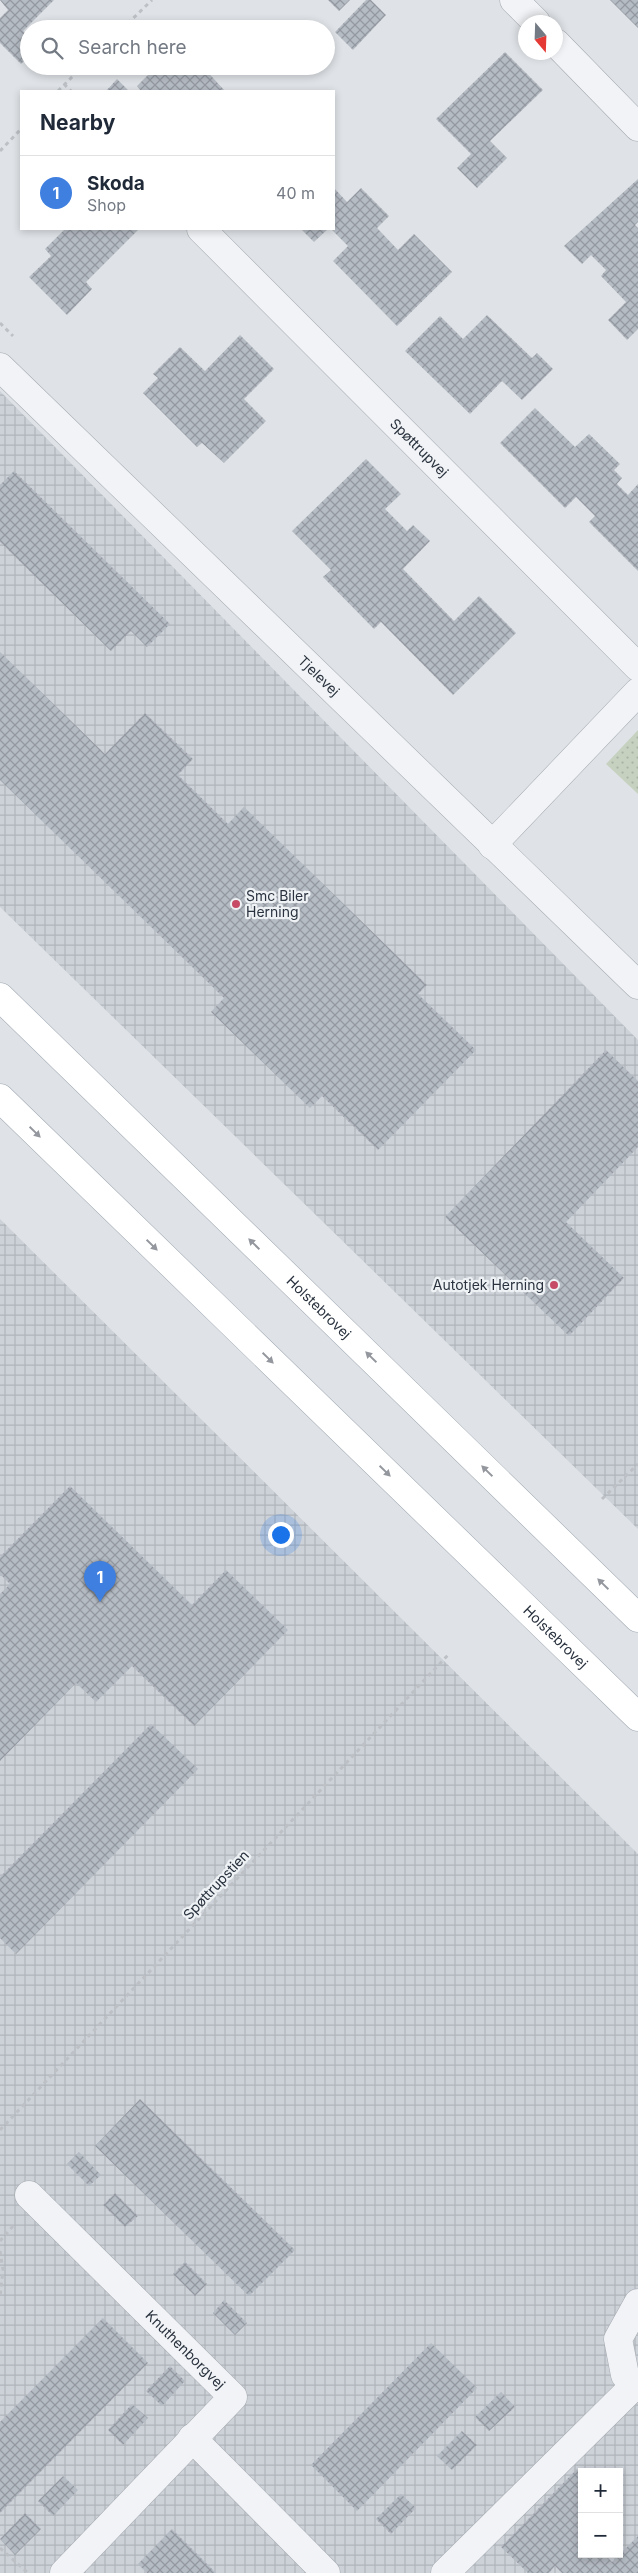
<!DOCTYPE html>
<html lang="en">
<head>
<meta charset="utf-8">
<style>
	:root { --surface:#fff; --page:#f2f2f3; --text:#1f2937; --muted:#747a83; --line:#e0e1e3; --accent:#ea580c }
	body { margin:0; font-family:Inter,sans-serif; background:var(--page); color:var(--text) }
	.controls { position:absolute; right:15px; bottom:15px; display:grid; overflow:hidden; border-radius:0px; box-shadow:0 2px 8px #0003 }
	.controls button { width:45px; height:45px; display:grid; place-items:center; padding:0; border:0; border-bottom:1px solid var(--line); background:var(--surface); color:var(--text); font:25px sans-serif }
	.compass { position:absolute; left:518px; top:15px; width:45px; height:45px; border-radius:50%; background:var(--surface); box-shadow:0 2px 8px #0003; rotate:161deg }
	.you { position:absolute; left:280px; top:1534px; width:18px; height:18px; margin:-12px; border:4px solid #fff; border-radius:50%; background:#1a73e8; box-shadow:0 0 0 8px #1a73e833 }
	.badge { display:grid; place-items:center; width:32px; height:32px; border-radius:50%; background:var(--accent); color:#fff; font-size:16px; font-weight:700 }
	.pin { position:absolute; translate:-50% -41px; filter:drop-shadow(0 1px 2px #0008) }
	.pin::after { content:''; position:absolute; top:26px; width:18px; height:15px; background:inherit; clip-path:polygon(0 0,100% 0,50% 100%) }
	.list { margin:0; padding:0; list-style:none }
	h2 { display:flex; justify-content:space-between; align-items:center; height:65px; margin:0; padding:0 20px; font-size:21px }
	h2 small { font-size:16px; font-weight:400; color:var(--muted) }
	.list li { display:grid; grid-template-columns:32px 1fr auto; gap:15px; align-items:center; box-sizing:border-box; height:75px; padding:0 20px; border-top:1px solid var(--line) }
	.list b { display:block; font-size:19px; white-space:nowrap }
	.list p { margin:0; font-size:16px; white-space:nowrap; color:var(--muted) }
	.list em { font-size:16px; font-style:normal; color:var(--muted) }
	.icon { flex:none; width:28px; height:28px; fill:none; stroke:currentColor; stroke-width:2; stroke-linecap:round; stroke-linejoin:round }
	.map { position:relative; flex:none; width:638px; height:2573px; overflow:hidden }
	.search { position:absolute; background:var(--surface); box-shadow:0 2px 8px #0003; left:20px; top:20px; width:315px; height:55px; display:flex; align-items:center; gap:12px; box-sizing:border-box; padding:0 18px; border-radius:28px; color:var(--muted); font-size:19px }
	.panel { position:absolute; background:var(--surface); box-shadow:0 2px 8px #0003; left:20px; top:90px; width:315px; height:140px; border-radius:0px }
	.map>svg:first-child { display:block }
	.industrial { fill:url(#industrial-grid); fill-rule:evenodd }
	.grass { fill:url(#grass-dots) }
	.building { fill:url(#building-cross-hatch) }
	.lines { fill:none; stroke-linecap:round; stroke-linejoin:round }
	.minor-casing { stroke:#a5aab1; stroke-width:29 }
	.major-casing { stroke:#9fa8b2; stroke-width:29 }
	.path { stroke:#bdc1c6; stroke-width:3; stroke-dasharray:4 4; stroke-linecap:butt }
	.minor { stroke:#f1f3f6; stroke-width:28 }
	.major { stroke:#fff; stroke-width:28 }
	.oneway { fill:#94989e }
	.poi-dot { fill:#c64a65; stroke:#eef2f5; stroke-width:2 }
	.labels { text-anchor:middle; stroke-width:4.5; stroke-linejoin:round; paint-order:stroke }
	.street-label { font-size:14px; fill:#29323e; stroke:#eef2f5 }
	.poi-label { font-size:14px; fill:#29323e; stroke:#eef2f5; text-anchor:start }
</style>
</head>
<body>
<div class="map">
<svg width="638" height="2573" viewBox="0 0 638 2573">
	<defs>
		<pattern id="industrial-grid" width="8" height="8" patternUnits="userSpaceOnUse" patternTransform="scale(1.25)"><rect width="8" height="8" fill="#cdd2d9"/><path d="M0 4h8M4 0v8" fill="none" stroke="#b0b5bb"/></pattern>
		<pattern id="grass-dots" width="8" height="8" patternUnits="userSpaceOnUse" patternTransform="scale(1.25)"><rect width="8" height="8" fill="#c6d1c0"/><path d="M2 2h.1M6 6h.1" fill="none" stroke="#aab4a6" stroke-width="1.8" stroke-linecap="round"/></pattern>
		<pattern id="building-cross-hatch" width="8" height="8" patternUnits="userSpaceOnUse" patternTransform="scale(1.25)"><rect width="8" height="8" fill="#b6bcc4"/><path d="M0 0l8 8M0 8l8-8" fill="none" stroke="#9499a1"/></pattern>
	</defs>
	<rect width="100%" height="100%" fill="#dfe3e7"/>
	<path class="industrial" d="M 0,391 L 638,1040 L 638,1529 L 0,907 Z
		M 0,1219 L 638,1854 L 638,2573 L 0,2573 ZM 582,2472 L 619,2472 L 619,2554 L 582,2554 Z"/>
	<path class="grass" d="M 638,730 L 638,794 L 606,764 Z"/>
	<path class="building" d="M 0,0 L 54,0 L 23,31 L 29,36 L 29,56 L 21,64 L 0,43 L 0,18 L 8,10 Z
		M 328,0 L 350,0 L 339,11 Z
		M 366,0 L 371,0 L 386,15 L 353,50 L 335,32 Z
		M 610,0 L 638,0 L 638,28 Z
		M 505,52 L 543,90 L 490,141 L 507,158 L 477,188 L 457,168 L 471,154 L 436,119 Z
		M 157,66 L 202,66 L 225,91 L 141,91 L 137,86 Z
		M 117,79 L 129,91 L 106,91 Z
		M 638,179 L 638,222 L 635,225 L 638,228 L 638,329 L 627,340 L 608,320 L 626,302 L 601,276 L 606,270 L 591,255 L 582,264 L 564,246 Z
		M 334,188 L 347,202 L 361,188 L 389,216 L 377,228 L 398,250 L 414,234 L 452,272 L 397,326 L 333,261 L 348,246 L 331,229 L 334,229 Z
		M 65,229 L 139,229 L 86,282 L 92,289 L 67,315 L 29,277 L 51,256 L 45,249 Z
		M 301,229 L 328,229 L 314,242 Z
		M 487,315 L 532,358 L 537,353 L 553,369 L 522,400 L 502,381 L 470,414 L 405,351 L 440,316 L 463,339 Z
		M 240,335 L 274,369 L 244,399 L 266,421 L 224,463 L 202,443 L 197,447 L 143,393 L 158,378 L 153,374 L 180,347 L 205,371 Z
		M 535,408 L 575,447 L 589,434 L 620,464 L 614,470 L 622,478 L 617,484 L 628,495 L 638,484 L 638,571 L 589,522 L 595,516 L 576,497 L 565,508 L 500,443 Z
		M 366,459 L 401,494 L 385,509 L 407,531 L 413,525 L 430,541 L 403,569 L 454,621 L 479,596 L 516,633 L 453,695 L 381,622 L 374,629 L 323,577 L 331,570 L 292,531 Z
		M 14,471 L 170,624 L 147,647 L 131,631 L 111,651 L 0,542 L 0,485 Z
		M 0,652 L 105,754 L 145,713 L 193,759 L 178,775 L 228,824 L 244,807 L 427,985 L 418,994 L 476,1050 L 378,1150 L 322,1096 L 310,1108 L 211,1012 L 224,998 L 0,780 Z
		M 606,1050 L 638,1081 L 638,1147 L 566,1222 L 624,1278 L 569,1336 L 445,1217 Z
		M 70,1486 L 192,1605 L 226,1570 L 288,1630 L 194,1726 L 132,1666 L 96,1702 L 76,1683 L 0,1761 L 0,1594 L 10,1584 L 0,1574 L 0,1557 Z
		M 151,1724 L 198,1769 L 16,1954 L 0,1938 L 0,1877 Z
		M 140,2099 L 295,2250 L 249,2296 L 95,2146 Z
		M 79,2152 L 101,2175 L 89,2186 L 67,2164 Z
		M 115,2193 L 138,2216 L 125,2227 L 103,2205 Z
		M 185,2262 L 207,2284 L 195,2296 L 173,2274 Z
		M 224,2300 L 247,2323 L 235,2335 L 213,2313 Z
		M 103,2318 L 148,2363 L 0,2513 L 0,2422 Z
		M 431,2343 L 477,2388 L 357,2511 L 311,2465 Z
		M 170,2366 L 185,2381 L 162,2406 L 146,2391 Z
		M 501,2392 L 515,2407 L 489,2431 L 475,2417 Z
		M 132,2404 L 148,2418 L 123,2445 L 108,2430 Z
		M 462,2431 L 477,2445 L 452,2470 L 437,2456 Z
		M 577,2469 L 582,2474 L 582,2554 L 604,2554 L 612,2562 L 638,2536 L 638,2573 L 562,2573 L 555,2566 L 549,2573 L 528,2573 L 501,2547 Z
		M 63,2476 L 78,2490 L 53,2516 L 38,2501 Z
		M 401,2494 L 416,2508 L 391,2534 L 376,2519 Z
		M 25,2513 L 41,2529 L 15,2555 L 0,2539 Z
		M 172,2529 L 216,2573 L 147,2573 L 138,2564 Z"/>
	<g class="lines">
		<defs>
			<g id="minor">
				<path d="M 514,0 L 536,22"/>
				<path d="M 556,43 L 638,127"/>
				<path id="s1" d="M 201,229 L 638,667"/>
				<path id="s2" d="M 0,367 L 638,985"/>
				<path d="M 492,845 L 638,692"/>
				<path id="s3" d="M 29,2195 L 233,2397 L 64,2573"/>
				<path d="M 638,2303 L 618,2339 L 625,2375 L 638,2388"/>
				<path d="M 192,2438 L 326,2573"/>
				<path d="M 445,2573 L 635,2385"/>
			</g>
			<g id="major">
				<path id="s4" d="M 0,997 L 638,1618"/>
				<path id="s5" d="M 0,1098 L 638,1717"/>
			</g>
		</defs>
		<use href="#minor" class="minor-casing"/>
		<use href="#major" class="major-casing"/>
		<path class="path" d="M 122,29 L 152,0
			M 64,84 L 71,91
			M 58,91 L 83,66
			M 0,151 L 21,129
			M 0,323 L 13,336
			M 602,1499 L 638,1464
			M 0,2130 L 448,1655
			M 0,2241 L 13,2226
			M 0,2251 L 3,2270 L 0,2297
			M 0,2548 L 28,2573"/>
		<use href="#minor" class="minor"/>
		<use href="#major" class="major"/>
	</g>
	<defs><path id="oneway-solid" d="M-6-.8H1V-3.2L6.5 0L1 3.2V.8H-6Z" transform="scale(1.25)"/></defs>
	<g class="oneway">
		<use href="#oneway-solid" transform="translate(35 1132) rotate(44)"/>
		<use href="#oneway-solid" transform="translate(254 1244) rotate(-136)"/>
		<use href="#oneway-solid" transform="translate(152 1245) rotate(44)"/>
		<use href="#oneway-solid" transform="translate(371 1357) rotate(-136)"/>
		<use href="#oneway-solid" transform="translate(268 1358) rotate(44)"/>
		<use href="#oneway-solid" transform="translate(385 1471) rotate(44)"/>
		<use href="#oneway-solid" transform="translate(487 1471) rotate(-136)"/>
		<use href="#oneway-solid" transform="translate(603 1584) rotate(-136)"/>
	</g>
	<g class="poi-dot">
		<circle cx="236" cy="904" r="5"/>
		<circle cx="554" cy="1285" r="5"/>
	</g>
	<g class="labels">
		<g class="street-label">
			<text dy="5" stroke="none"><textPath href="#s1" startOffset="309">Spøttrupvej</textPath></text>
			<text dy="5" stroke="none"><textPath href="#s2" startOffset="444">Tjelevej</textPath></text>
			<text dy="5" stroke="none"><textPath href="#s4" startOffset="445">Holstebrovej</textPath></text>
			<text dy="5" stroke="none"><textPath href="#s5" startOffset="774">Holstebrovej</textPath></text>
			<text transform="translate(216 1885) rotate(-47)" y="5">Spøttrupstien</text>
			<text dy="5" stroke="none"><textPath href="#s3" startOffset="220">Knuthenborgvej</textPath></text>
		</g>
		<g class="poi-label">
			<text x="246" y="901">Smc Biler<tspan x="246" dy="16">Herning</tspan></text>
			<text x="544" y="1290" text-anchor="end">Autotjek Herning</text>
		</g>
	</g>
</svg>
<div class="controls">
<button>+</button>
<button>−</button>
</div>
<svg class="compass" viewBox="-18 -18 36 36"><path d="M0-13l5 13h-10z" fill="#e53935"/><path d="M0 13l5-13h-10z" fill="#747a83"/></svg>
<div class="you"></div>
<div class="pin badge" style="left:100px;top:1602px;background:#3f7fe0">1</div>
<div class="search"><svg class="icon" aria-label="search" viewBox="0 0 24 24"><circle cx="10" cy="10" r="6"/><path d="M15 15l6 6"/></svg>Search here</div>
<section class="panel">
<h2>Nearby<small></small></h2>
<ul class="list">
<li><span class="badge" style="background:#3f7fe0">1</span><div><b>Skoda</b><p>Shop</p></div><em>40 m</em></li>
</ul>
</section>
</div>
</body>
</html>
